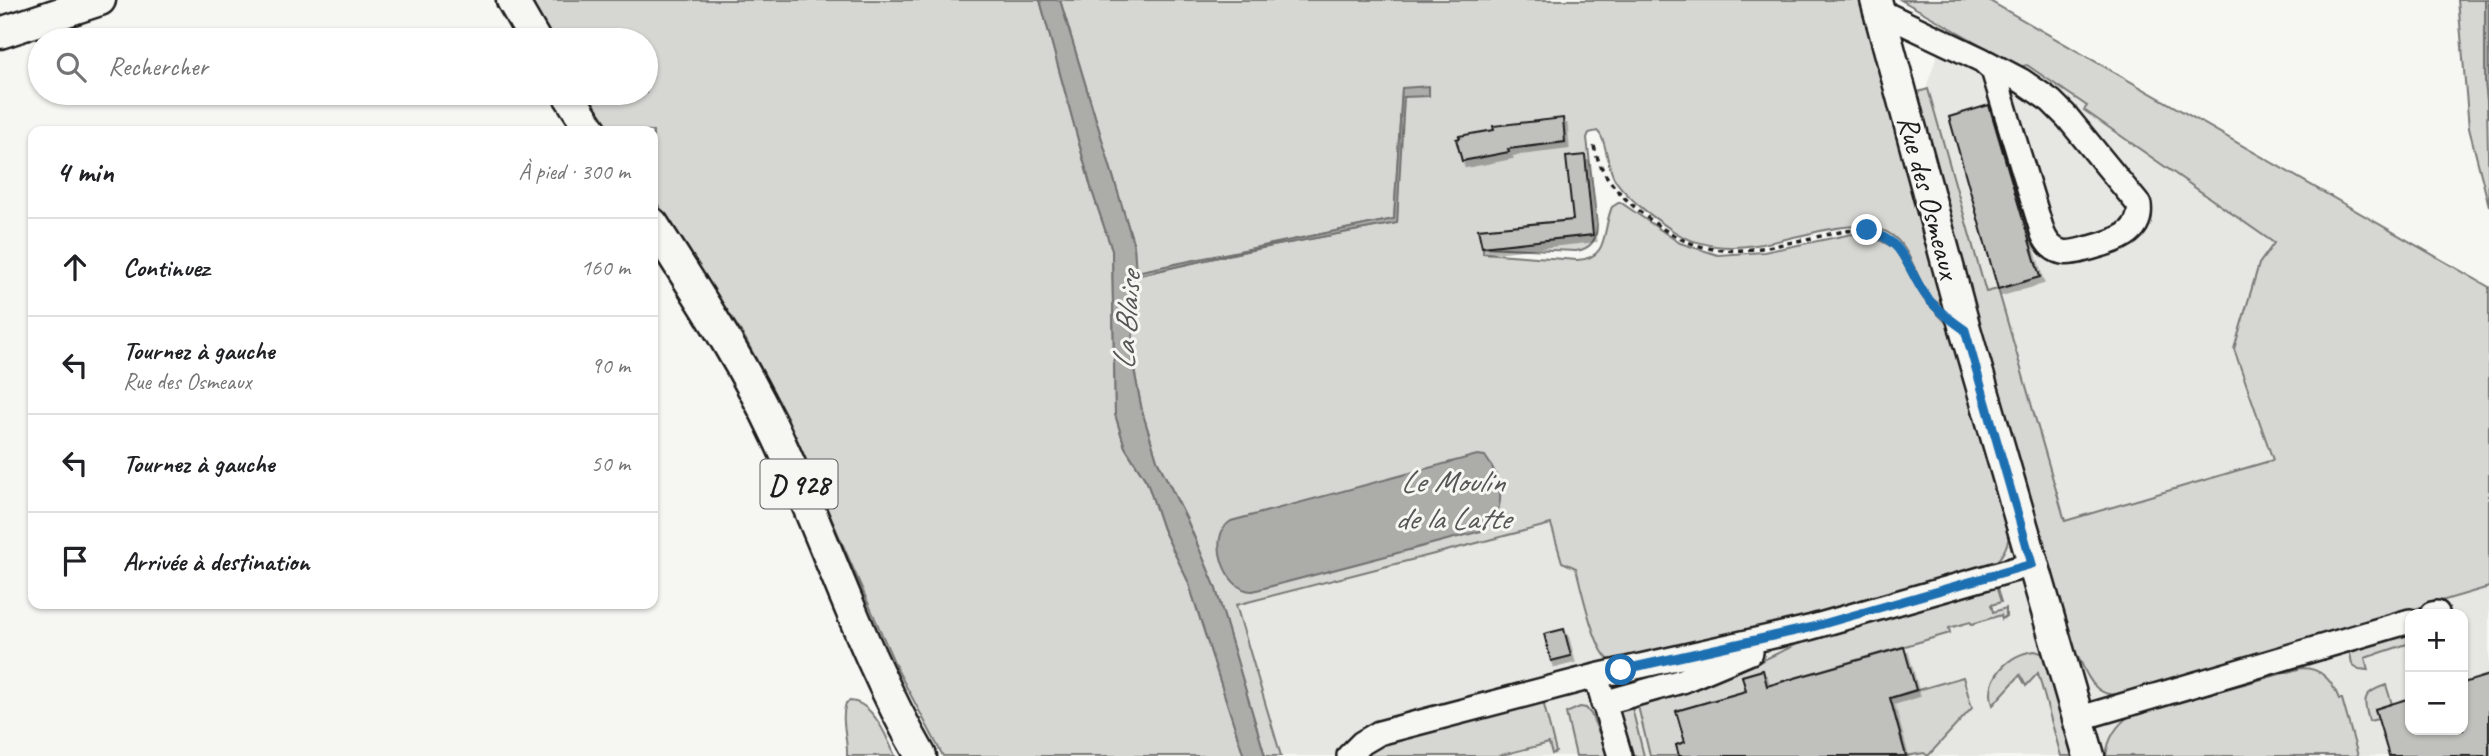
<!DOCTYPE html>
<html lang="fr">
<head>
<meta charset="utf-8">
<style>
	:root { --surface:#fff; --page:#f6f6f6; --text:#202124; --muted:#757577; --line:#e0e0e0 }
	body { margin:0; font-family:Caveat,sans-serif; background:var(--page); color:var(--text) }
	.controls { position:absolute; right:21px; bottom:21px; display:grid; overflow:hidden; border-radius:14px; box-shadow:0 2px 5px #0004 }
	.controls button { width:63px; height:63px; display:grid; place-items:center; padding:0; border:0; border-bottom:2px solid var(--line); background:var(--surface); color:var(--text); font:35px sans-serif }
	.stop { position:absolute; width:21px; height:21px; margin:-16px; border:5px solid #1f6fb2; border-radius:50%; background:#fff }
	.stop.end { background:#1f6fb2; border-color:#fff; box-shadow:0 2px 7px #0008 }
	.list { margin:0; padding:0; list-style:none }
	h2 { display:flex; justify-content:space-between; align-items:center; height:91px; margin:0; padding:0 28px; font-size:30px }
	h2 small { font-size:23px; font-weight:400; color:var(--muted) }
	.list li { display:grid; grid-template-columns:46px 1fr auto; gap:21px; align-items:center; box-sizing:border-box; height:98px; padding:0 28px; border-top:2px solid var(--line) }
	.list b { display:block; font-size:26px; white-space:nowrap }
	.list p { margin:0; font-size:23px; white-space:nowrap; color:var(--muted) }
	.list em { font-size:23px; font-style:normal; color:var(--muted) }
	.icon { flex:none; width:38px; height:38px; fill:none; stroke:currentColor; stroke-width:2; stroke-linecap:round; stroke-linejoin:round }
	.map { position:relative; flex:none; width:2489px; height:756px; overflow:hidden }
	.search { position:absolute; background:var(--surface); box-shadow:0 2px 5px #0004; left:28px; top:28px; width:630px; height:77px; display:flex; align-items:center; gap:18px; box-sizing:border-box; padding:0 24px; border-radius:38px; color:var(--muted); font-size:26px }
	.panel { position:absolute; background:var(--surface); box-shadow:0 2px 5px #0004; left:28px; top:126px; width:630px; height:483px; border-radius:14px }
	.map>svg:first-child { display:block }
	.built { fill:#e6e6e2; fill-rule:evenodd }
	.green { fill:#d6d6d2; stroke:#797977; stroke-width:2 }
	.water { fill:#acaca9; stroke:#727271; stroke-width:2 }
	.building { fill:#c0c0bd; stroke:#1c1c1c; stroke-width:2; filter:url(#shadow) }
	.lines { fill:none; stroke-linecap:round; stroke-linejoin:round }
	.minor-casing { stroke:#1c1c1c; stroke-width:28 }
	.major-casing { stroke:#1c1c1c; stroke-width:35 }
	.path { stroke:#1c1c1c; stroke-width:3.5; stroke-dasharray:5 5; stroke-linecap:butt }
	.minor { stroke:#f6f6f2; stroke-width:23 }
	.major { stroke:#f6f6f2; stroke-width:30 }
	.route { stroke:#1f6fb2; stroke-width:9 }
	.labels { text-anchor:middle; stroke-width:6; stroke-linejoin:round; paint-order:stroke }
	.shield { fill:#f6f6f2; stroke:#5d5d5c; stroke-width:2 }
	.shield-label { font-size:28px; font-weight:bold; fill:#1c1c1c }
	.street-label { font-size:30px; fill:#1c1c1c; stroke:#f6f6f2 }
	.water-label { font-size:32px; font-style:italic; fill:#565654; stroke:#f6f6f2 }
</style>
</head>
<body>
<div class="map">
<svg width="2489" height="756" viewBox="0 0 2489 756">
	<defs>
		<filter id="shadow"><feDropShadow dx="3.5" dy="6" stdDeviation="0" flood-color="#0004"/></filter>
	</defs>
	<rect width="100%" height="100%" fill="#f6f6f2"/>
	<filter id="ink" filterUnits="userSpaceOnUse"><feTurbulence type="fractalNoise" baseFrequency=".0143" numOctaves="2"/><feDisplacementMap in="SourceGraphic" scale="14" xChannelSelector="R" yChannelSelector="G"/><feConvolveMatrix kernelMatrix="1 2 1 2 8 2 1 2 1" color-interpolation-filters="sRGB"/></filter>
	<g filter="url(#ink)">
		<path class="built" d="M 1947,26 L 1990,50 L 2012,69 L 2027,65 L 2296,252 L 2489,538 L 2489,756 L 1281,756 L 1235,605 L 1551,524 L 1562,562 L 1576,568 L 1600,649 L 2050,522 L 1927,85 ZM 2410,614 L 2463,614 L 2463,730 L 2410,730 Z"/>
		<path class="green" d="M 529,0 L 1040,0 L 1092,191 L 1112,250 L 1115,414 L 1125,447 L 1147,482 L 1163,529 L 1188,581 L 1244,756 L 943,756 L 897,669 L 787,417 L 745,338 L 653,197 L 653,131 L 610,131 L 585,93 L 646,93 L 646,40 L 552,40 Z
			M 1060,0 L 1868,0 L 1943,302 L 1941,304 C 1915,299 1918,240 1879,229 C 1832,216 1770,254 1715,246 C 1701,243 1688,241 1675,232 C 1654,218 1630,201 1615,180 C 1606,165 1607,139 1597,131 L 1589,133 L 1587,138 L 1597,225 C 1597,240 1591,249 1576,251 L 1483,247 L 1483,253 L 1577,260 C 1610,259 1602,229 1612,207 L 1620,202 L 1680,243 L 1718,255 L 1764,252 L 1852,234 L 1872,236 L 1895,248 L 1924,299 L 1951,328 L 2010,530 C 2008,547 2002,560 1986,569 L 1637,662 C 1628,663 1619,665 1610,660 C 1595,653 1581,587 1576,568 L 1562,562 L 1551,524 L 1236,605 L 1281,756 L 1265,756 L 1215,586 L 1187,520 L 1157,460 L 1142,411 L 1132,359 L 1135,276 L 1241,252 L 1397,223 L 1402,89 L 1394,219 L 1135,273 L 1134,246 Z
			M 1901,0 L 1988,0 L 2489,287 L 2489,587 L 2128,693 C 2096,701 2090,681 2078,656 L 2074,654 L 1912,94 L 1928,89 L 1986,292 L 1998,289 L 2065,521 L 2273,460 L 2234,349 L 2259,264 L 2274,243 L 2084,110 L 2087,106 L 2027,65 L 2012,69 L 1990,50 Z
			M 2458,0 L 2485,0 L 2489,206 L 2469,128 Z
			M 1996,586 L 2001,602 L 1991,605 L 1993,612 L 2006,608 L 2006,616 L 2002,619 L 2001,615 L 1972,624 L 1970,622 L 1949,628 L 1950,633 L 1767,686 L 1762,670 L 1742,676 L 1746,691 L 1676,711 L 1685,742 L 1676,745 L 1679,756 L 1650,756 L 1638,706 L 1632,708 L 1644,756 L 1629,756 L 1618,717 L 1621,710 L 1636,702 L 1740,671 L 1808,639 Z
			M 2410,632 L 2410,643 L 2365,658 L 2368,670 L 2359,669 L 2352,664 L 2350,653 L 2353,649 Z
			M 2035,651 L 2047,655 L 2081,756 L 2061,756 L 2038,673 L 2026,686 L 2020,675 L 1993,705 C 1984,678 2009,654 2035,651 Z
			M 2302,668 C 2322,668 2332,681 2339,699 L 2342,699 L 2358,756 L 2106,756 C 2108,739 2116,725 2131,715 Z
			M 1963,677 L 1972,708 L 1928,756 L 1924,753 L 1906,756 L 1890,698 Z
			M 2386,685 L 2392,704 L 2375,709 L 2378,719 L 2369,721 C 2363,698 2362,693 2386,685 Z
			M 850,701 C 873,702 887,737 895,756 L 847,756 C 848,738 840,720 846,703 Z
			M 1543,701 L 1556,752 L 1552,754 L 1549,743 L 1498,756 L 1364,756 L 1382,744 L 1397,740 Z
			M 1580,707 L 1586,708 L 1591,714 L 1608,754 L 1607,756 L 1576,756 L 1566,713 Z"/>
		<path class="water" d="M 1040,0 L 1060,0 L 1134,246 L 1136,272 L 1394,219 L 1402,88 L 1429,86 L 1429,96 L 1404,97 L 1397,223 L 1241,252 L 1135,276 L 1132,359 L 1142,411 L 1157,460 L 1187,520 L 1215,586 L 1265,756 L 1244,756 L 1188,581 L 1163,529 L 1147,482 L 1125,447 L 1115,414 L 1112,250 L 1092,191 Z
			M 2485,0 L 2489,0 L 2489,118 L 2485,83 Z
			M 1477,455 L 1485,456 C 1504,481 1508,512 1481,531 L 1253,591 C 1225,592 1206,536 1231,521 Z"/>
		<path class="building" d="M 1989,105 L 2040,277 L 1998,289 L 1949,117 Z
			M 1563,118 L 1565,142 L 1508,149 L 1509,152 L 1462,161 L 1456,139 L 1460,138 L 1459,136 L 1494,130 L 1493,126 Z
			M 1585,155 L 1593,235 L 1482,247 L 1478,229 L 1573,220 L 1566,157 Z
			M 1564,629 L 1571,656 L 1551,661 L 1544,634 Z
			M 1904,647 L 1916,690 L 1890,698 L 1906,756 L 1679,756 L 1676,745 L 1685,742 L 1676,711 L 1746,691 L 1742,676 L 1763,670 L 1767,686 Z
			M 2489,675 L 2489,756 L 2389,756 L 2375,709 L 2410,698 L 2410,730 L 2463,730 L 2463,683 Z"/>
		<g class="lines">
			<defs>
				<path id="minor" d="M 1879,11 L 1982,60 L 1993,70 L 2043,234 C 2047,243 2052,250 2062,252 C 2072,254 2081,250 2090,248 C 2112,242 2143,235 2139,205 L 2067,117 L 2051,101 L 2022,81 L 1982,60
					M 2432,614 L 2437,613
					M 1596,676 L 1809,628 L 2033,564
					M 1603,703 L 1682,681 L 1751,652
					M 2077,719 L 2410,621
					M 1349,756 L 1362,743 L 1379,733 L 1596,676 L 1620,756"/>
				<path id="major" d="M 512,0 L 535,40
					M 1876,0 L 1965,329 L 2089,756
					M 0,33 L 100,0
					M 567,93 L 592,131
					M 653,224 C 697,293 742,361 777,436 C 827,542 862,654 921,756"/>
			</defs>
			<use href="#minor" class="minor-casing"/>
			<use href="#major" class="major-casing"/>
			<path class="path" d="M 1594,146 C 1601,177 1620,195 1643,214 C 1708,268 1751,250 1826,235 C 1842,231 1862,227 1878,234 C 1908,246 1914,281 1933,304"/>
			<use href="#minor" class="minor"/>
			<use href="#major" class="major"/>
		</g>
	</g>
	<g class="lines" filter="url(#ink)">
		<path class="route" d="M 1621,670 L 1809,628 L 2032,564 L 1965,330 C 1950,319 1934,308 1924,293 C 1904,263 1906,242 1867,230"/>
	</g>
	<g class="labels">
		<rect class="shield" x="760.5" y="459.5" width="77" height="49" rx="5"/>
		<g class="shield-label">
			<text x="799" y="494">D 928</text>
		</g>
		<g class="street-label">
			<text transform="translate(1929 197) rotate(75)" y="10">Rue des Osmeaux</text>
		</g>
		<g class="water-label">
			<text transform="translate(1126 321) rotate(-86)" y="11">La Blaise</text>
			<text x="1452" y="492">Le Moulin<tspan x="1452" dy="37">de la Latte</tspan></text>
		</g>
	</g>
</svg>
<div class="controls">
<button>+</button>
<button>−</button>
</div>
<div class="stop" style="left:1621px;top:670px"></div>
<div class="stop end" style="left:1867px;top:230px"></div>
<div class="search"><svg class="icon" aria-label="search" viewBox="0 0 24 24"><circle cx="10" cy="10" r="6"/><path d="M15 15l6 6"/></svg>Rechercher</div>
<section class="panel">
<h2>4 min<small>À pied · 300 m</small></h2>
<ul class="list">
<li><svg class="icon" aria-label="ahead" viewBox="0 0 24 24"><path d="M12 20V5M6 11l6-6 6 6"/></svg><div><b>Continuez</b></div><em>160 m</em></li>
<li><svg class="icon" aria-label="left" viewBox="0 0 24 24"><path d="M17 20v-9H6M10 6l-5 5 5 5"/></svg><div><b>Tournez à gauche</b><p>Rue des Osmeaux</p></div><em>90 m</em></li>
<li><svg class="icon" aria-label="left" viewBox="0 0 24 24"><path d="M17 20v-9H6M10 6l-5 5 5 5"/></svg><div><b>Tournez à gauche</b></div><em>50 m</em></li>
<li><svg class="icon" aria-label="arrive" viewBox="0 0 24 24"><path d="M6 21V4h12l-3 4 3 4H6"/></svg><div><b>Arrivée à destination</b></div></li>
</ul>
</section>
</div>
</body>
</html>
